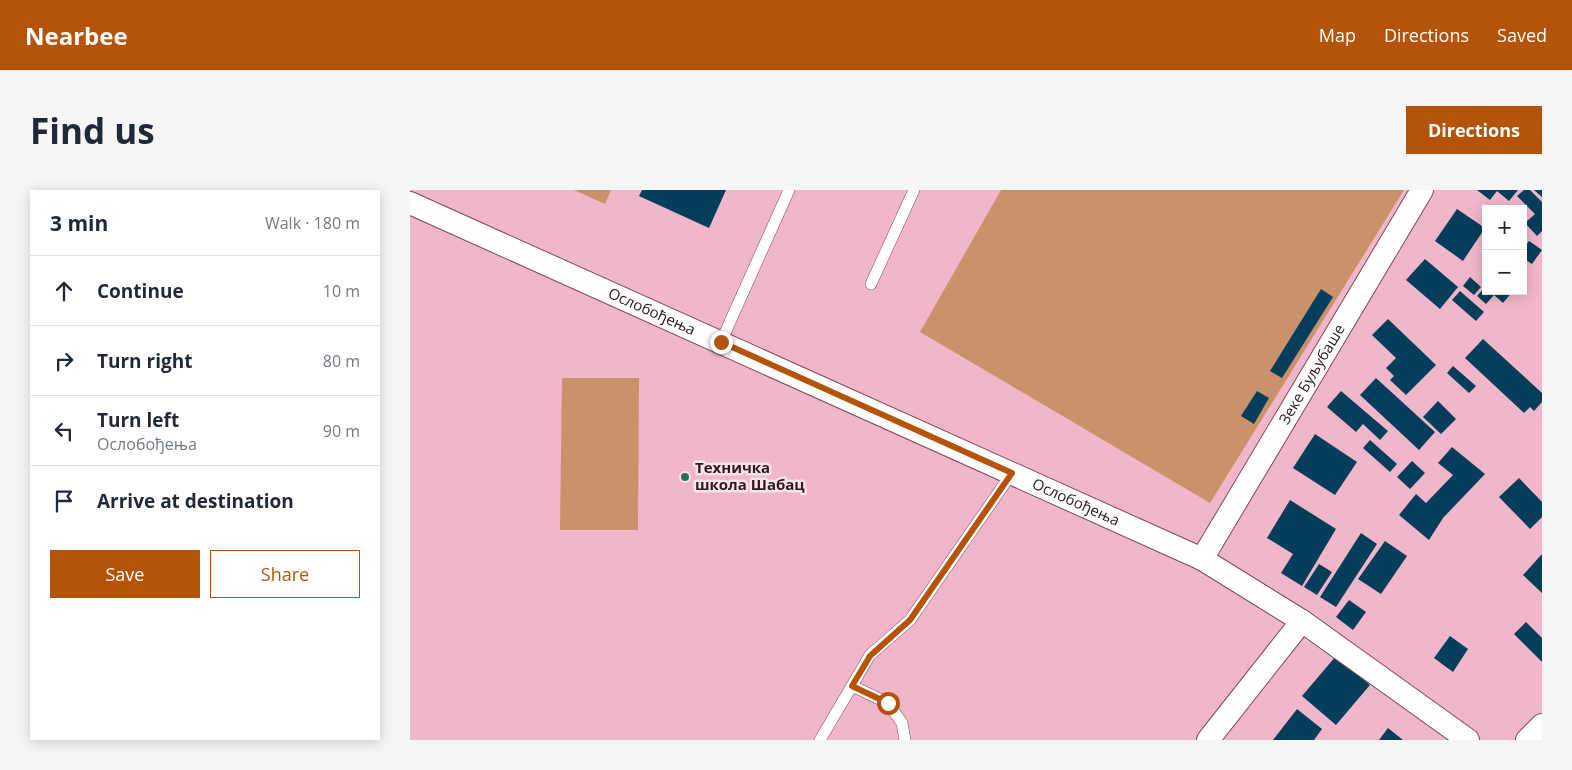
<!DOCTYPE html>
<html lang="en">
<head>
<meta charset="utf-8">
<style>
	:root { --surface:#fff; --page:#f6f6f7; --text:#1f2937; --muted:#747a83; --line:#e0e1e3; --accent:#b45309 }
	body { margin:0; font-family:"Open Sans",sans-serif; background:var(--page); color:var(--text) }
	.controls { position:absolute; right:15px; top:15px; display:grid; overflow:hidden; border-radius:0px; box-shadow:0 2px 12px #0003 }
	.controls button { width:45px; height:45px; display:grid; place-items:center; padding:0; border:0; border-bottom:1px solid var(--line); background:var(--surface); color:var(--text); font:25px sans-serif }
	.stop { position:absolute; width:15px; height:15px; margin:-11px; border:4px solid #b45309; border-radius:50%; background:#fff }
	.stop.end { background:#b45309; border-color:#fff; box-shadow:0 1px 5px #0008 }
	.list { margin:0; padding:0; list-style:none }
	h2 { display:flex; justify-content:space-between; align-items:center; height:65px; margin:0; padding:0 20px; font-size:21px }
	h2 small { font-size:16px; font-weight:400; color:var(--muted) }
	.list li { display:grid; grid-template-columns:32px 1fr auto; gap:15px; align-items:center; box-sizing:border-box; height:70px; padding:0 20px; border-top:1px solid var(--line) }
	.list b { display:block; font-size:19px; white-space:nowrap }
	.list p { margin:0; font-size:16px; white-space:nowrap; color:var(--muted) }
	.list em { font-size:16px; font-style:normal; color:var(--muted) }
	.actions { display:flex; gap:10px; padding:15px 20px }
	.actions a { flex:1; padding:11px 0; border:1px solid var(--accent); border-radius:0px; text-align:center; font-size:18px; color:var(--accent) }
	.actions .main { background:var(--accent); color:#fff }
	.icon { flex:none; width:28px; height:28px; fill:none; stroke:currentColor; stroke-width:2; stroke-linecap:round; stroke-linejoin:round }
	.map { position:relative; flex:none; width:1132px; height:550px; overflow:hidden; border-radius:0px }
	header { display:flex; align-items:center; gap:30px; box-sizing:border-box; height:70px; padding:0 25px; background:var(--accent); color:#fff }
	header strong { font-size:24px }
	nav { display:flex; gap:28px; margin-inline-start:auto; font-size:18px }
	.intro { display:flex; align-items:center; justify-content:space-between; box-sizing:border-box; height:120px; padding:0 30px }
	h1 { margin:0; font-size:35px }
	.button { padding:12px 22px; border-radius:0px; background:var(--accent); color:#fff; font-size:18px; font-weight:700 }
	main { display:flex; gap:30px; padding:0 30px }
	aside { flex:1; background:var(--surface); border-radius:0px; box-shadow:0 2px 12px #0003 }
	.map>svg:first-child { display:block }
	.green { fill:#c99269 }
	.building { fill:#043e5b }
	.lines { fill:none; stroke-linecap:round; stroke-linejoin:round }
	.service-casing { stroke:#7d4a5c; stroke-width:12 }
	.minor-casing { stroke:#7d4a5c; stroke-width:24 }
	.service { stroke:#fff; stroke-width:11 }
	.minor { stroke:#fff; stroke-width:22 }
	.route { stroke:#b45309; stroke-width:6 }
	.poi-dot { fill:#286c5e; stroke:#fce3ea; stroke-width:2 }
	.labels { text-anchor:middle; stroke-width:5; stroke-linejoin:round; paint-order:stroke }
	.street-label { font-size:15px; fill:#2f1921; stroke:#fce3ea }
	.poi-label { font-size:15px; font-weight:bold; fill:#2f1921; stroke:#fce3ea; text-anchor:start }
</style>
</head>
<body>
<header>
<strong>Nearbee</strong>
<nav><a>Map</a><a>Directions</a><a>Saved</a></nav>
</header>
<div class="intro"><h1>Find us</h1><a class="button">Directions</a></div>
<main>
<aside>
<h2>3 min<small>Walk · 180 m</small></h2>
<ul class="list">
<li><svg class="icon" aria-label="ahead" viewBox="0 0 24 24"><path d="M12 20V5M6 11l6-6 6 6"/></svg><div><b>Continue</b></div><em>10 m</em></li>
<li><svg class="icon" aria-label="right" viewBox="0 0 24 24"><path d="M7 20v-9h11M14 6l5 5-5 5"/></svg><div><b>Turn right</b></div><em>80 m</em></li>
<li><svg class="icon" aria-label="left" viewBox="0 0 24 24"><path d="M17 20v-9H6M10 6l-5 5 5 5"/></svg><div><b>Turn left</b><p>Ослобођења</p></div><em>90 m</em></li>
<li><svg class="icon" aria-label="arrive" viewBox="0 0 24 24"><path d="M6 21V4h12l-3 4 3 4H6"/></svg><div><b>Arrive at destination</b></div></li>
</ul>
<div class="actions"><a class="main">Save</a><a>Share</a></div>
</aside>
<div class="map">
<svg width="1132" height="550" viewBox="0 0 1132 550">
	<rect width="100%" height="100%" fill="#f2b6ca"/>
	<path class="green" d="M 164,0 L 201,0 L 195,14 Z
		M 591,0 L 994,0 L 800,313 L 510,142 Z
		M 152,188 L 229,188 L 228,340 L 150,340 Z"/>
	<path class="building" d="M 232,0 L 316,0 L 299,38 L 229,6 Z
		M 1067,0 L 1108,0 L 1099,11 L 1087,1 L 1080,10 Z
		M 1114,0 L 1120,0 L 1132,12 L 1132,41 L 1127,46 L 1115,33 L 1125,24 L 1107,6 Z
		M 1124,0 L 1132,0 L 1132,7 Z
		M 1047,19 L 1075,38 L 1053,71 L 1025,51 Z
		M 1119,51 L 1132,60 L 1122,74 L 1113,68 L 1113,59 Z
		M 1015,69 L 1048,97 L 1030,119 L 996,90 Z
		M 1060,87 L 1071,97 L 1064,105 L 1053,96 Z
		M 1076,96 L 1076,101 L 1103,101 L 1093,113 L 1084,105 L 1076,114 L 1067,106 Z
		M 911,99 L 923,107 L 872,188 L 860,181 Z
		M 1050,101 L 1074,122 L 1066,131 L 1042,110 Z
		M 978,129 L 1026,175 L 996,205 L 980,190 L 984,186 L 976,178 L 986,168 L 962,145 Z
		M 1073,149 L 1132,203 L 1132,212 L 1124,221 L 1120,217 L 1114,223 L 1055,168 Z
		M 1043,176 L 1066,196 L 1059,203 L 1037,183 Z
		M 966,188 L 1025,242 L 1009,260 L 950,205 Z
		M 847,201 L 859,208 L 844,234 L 831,226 Z
		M 931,201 L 978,241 L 970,250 L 953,234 L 946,242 L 917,217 Z
		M 1028,211 L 1046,229 L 1031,244 L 1013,227 Z
		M 905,244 L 947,272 L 925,305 L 883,278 Z
		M 960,250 L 987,274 L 980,282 L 953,258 Z
		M 1042,257 L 1075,284 L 1033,328 L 1019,350 L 989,325 L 1006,304 L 1016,313 L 1043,285 L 1028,273 Z
		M 1002,271 L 1015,283 L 1000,299 L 987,287 Z
		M 1109,288 L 1132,312 L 1132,327 L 1120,339 L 1089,307 Z
		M 880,310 L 926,339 L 892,396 L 871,383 L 883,364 L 857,348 Z
		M 951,343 L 967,354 L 926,417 L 910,407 Z
		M 975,351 L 997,366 L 971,404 L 948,389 Z
		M 1132,364 L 1132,403 L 1113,385 Z
		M 909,374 L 922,382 L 907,405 L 894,397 Z
		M 939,410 L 956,422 L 943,440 L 926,427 Z
		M 1116,432 L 1132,448 L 1132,472 L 1104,444 Z
		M 1040,446 L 1058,459 L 1043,482 L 1024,468 Z
		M 926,466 L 960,495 L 926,535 L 892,506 Z
		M 887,519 L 912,539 L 904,550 L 863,550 Z
		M 978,538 L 993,550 L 969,550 Z"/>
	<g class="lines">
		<defs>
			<path id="service" d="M 461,94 L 504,0
				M 311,152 L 379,0
				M 442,496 L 478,513 L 492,533 L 495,550
				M 410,550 L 460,465 L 500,430 L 602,283"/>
			<g id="minor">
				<path id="s1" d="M 0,13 L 792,369 L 892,431 L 1058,550"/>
				<path id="s2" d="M 792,369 L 1012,0"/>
				<path d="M 798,550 L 892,431"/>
				<path d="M 1117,550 L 1132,535"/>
			</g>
		</defs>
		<use href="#service" class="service-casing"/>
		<use href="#minor" class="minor-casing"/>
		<use href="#service" class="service"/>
		<use href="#minor" class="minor"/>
	</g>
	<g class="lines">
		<path class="route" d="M 311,152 L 602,283 L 500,430 L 460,466 L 442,496 L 478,513"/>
	</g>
	<circle class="poi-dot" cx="275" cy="287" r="5"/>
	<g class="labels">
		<g class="street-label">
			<text dy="5" stroke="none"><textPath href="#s1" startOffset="265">Ослобођења</textPath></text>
			<text dy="5" stroke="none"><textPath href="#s2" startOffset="215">Зеке Буљубаше</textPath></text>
			<text dy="5" stroke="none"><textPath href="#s1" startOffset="730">Ослобођења</textPath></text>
		</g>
		<g class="poi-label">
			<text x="285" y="283">Техничка<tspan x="285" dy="17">школа Шабац</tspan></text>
		</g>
	</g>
</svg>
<div class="controls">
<button>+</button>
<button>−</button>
</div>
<div class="stop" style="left:478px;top:513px"></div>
<div class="stop end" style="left:311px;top:152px"></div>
</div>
</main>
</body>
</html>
